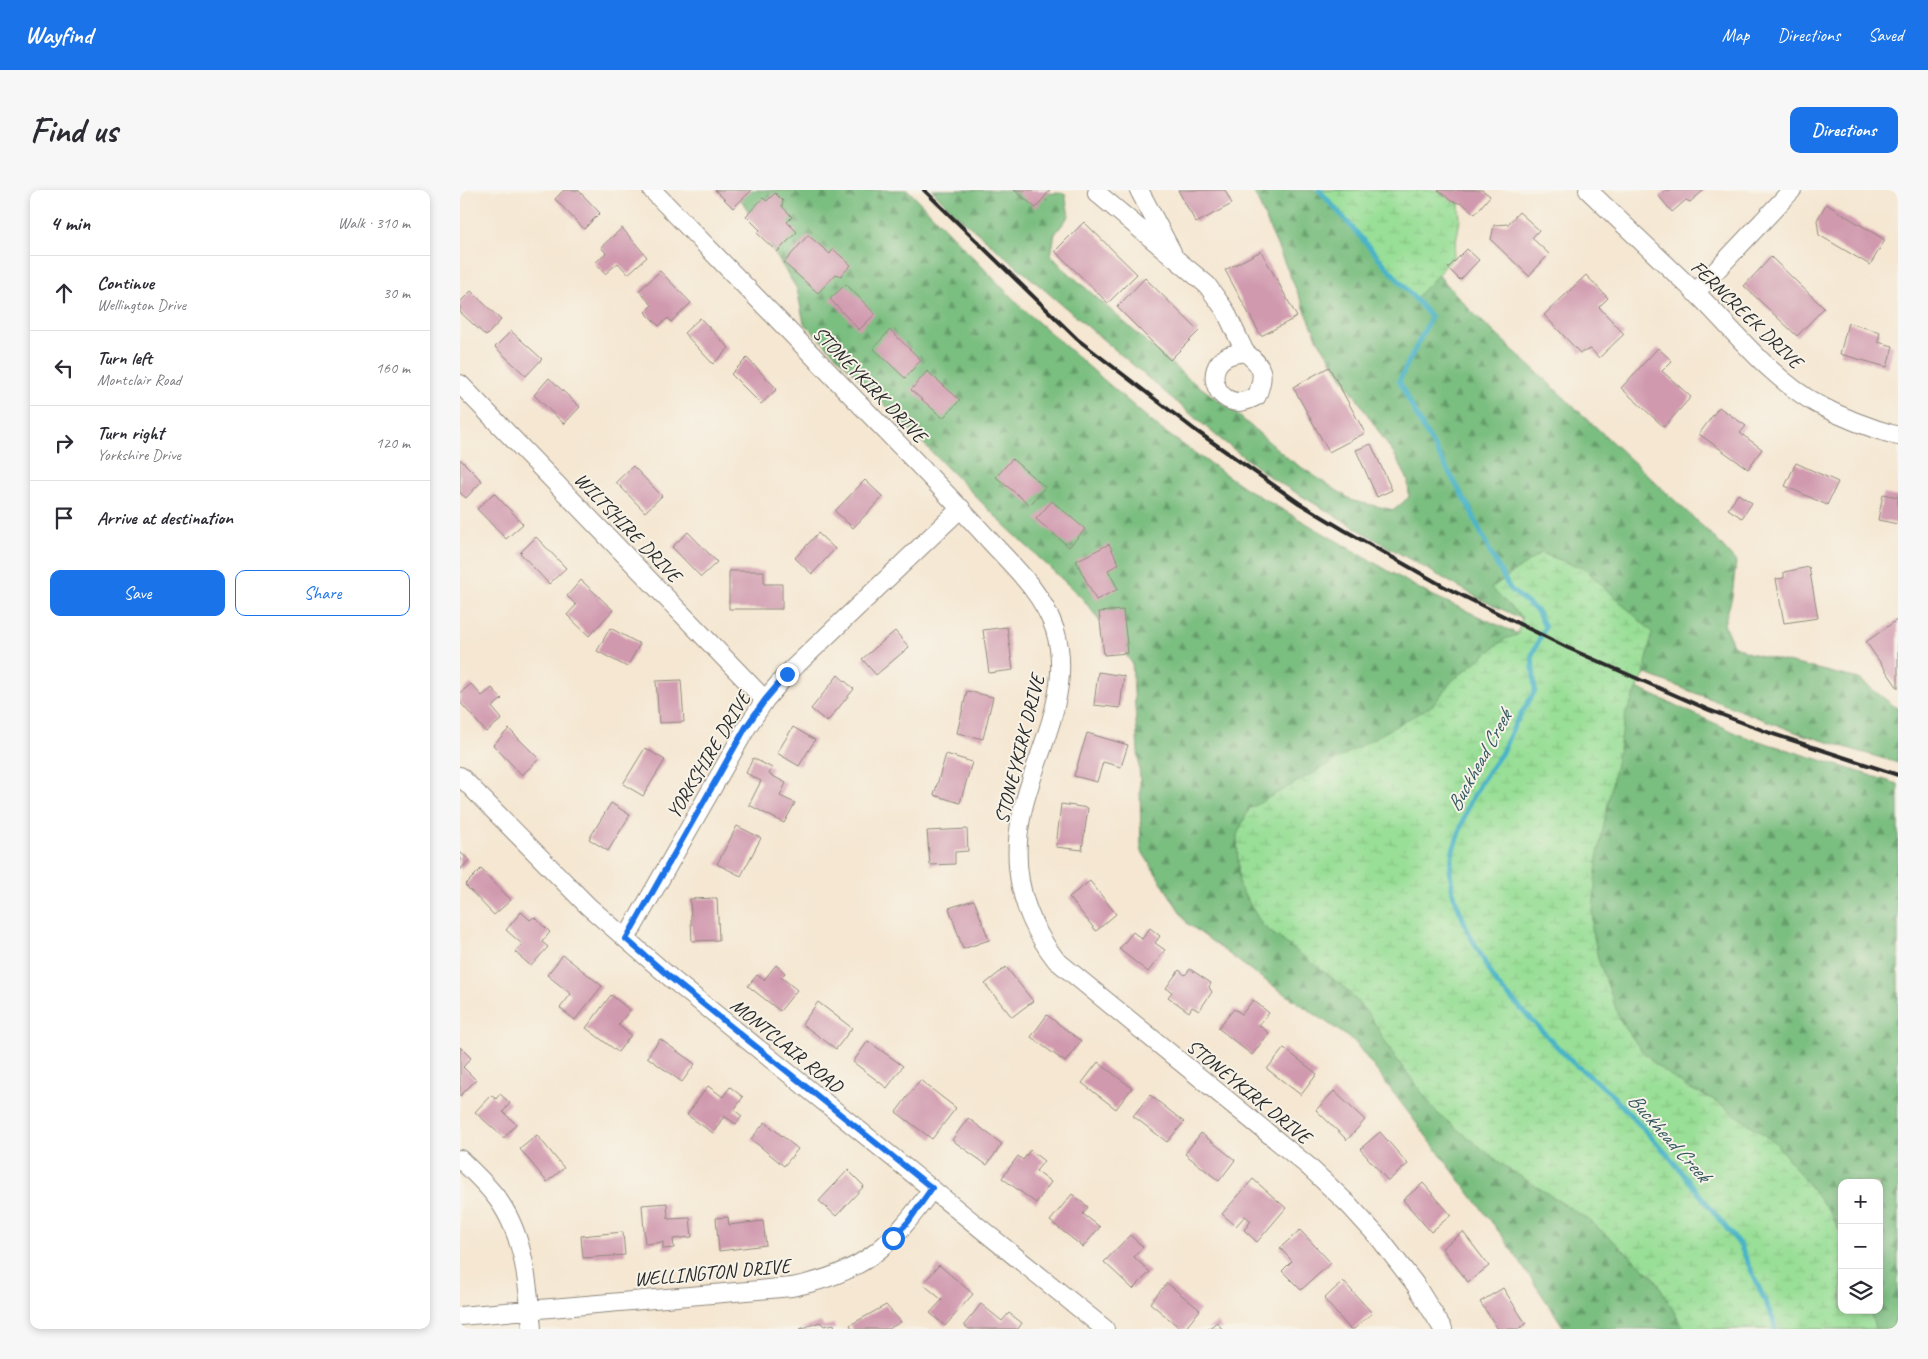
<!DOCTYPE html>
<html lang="en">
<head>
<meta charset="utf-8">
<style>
	:root { --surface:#fff; --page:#f7f7f7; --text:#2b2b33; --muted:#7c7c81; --line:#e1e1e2; --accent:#1a73e8 }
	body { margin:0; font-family:Caveat,sans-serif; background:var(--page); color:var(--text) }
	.controls { position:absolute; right:15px; bottom:15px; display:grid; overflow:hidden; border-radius:10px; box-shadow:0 2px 8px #0003 }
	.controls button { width:45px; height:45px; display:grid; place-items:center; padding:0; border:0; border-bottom:1px solid var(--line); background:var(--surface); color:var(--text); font:25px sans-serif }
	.stop { position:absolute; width:15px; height:15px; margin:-11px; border:4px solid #1a73e8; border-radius:50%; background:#fff }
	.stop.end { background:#1a73e8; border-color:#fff; box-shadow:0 1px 5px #0008 }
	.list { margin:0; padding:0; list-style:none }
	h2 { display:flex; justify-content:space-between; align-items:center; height:65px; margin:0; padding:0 20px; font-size:21px }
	h2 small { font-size:16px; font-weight:400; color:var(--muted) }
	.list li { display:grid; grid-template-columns:32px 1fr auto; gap:15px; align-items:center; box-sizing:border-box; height:75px; padding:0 20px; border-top:1px solid var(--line) }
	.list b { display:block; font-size:19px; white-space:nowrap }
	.list p { margin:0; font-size:16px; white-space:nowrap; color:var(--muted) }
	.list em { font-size:16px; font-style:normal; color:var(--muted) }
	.actions { display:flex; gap:10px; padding:15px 20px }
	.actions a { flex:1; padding:11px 0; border:1px solid var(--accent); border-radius:10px; text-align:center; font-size:18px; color:var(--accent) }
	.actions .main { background:var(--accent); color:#fff }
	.icon { flex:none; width:28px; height:28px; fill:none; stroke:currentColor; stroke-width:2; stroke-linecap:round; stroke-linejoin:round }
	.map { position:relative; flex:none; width:1438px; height:1139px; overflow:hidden; border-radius:10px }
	header { display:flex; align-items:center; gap:30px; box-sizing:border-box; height:70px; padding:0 25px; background:var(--accent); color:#fff }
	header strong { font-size:24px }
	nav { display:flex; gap:28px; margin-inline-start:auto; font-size:18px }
	.intro { display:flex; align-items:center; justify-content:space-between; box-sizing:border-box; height:120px; padding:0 30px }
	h1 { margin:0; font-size:35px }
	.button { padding:12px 22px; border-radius:10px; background:var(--accent); color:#fff; font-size:18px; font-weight:700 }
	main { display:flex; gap:30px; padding:0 30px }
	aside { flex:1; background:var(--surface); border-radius:10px; box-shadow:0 2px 8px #0003 }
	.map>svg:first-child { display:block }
	.forest { fill:url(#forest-firs); stroke:#527456; fill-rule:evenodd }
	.wetland { fill:url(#wetland-marsh); stroke:#628561 }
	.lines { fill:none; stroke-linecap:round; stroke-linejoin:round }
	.stream { stroke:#49b4c7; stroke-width:5 }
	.building { fill:#d099ae }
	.minor-casing { stroke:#90897e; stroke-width:20 }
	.minor { stroke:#fff; stroke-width:18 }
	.rail { stroke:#2b2b2b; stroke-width:4 }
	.route { stroke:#1a73e8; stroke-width:6 }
	.labels { text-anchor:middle; stroke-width:4; stroke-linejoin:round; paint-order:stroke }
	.street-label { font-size:20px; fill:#2b2b2b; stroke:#f7f3e8 }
	.water-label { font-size:21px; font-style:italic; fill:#365b62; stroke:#f7f3e8 }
</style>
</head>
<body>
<header>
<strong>Wayfind</strong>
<nav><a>Map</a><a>Directions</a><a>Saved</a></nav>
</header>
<div class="intro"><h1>Find us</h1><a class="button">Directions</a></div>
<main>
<aside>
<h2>4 min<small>Walk · 310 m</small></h2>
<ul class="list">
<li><svg class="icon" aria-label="ahead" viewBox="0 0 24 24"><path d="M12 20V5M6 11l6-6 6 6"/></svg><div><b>Continue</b><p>Wellington Drive</p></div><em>30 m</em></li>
<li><svg class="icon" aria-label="left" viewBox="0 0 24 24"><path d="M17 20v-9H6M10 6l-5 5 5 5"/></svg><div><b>Turn left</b><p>Montclair Road</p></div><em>160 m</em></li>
<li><svg class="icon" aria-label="right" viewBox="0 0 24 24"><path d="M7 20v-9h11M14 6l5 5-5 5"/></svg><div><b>Turn right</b><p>Yorkshire Drive</p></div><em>120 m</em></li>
<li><svg class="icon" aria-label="arrive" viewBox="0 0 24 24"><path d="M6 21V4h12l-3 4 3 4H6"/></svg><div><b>Arrive at destination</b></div></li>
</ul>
<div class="actions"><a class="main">Save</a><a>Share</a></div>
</aside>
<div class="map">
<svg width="1438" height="1139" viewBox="0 0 1438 1139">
	<defs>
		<pattern id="forest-firs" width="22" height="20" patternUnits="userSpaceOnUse" patternTransform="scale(1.25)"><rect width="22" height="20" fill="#7abe80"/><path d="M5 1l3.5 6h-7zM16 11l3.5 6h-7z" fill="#649b69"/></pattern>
		<pattern id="wetland-marsh" width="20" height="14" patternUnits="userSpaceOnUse" patternTransform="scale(1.25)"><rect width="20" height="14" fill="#99df97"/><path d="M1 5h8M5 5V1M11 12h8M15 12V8" fill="none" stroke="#84c082"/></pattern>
	</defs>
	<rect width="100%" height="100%" fill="#f7f3e8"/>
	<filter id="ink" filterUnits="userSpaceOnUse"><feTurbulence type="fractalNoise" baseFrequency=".02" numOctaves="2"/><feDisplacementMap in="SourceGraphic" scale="10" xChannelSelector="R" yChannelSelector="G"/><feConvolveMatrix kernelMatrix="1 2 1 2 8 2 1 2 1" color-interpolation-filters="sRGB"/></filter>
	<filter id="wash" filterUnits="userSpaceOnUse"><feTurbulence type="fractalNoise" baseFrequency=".0096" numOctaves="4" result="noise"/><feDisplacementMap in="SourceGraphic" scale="20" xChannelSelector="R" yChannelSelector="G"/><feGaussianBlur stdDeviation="1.12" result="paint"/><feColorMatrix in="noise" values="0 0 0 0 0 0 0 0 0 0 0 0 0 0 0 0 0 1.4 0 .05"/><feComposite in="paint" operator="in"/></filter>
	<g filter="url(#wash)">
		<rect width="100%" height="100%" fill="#f5e7d2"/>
		<path class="forest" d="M 275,0 L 448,0 L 564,120 L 699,238 L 785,298 L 965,402 L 1283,546 L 1438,594 L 1438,1139 L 1105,1139 L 1043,1047 L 894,851 L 796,784 L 727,733 L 681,660 L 680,590 L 672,473 L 622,408 L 540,331 L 344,133 L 337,99 ZM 1382,993 L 1419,993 L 1419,1120 L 1382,1120 Z
			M 472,0 L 552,0 C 571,11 586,0 605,4 L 609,26 L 595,44 L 591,65 L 602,77 L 725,186 L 772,220 L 830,270 L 893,311 L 934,320 L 949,307 L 948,290 L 937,269 L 858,150 L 793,0 L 902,0 L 1010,120 L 1253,346 L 1276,372 L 1272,407 L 1264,434 L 1273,455 L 1289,463 L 1399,489 L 1438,519 L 1438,573 L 1338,543 L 1150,470 L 1022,410 L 930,358 L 811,288 L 759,248 L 494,23 Z"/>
		<path class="wetland" d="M 859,0 L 998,0 L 1000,30 L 993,68 L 955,109 Z
			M 1081,363 L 1125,379 L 1192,442 L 1184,485 L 1166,523 L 1137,669 L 1132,736 L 1138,769 L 1160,830 L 1178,856 L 1195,874 L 1226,897 L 1254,910 L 1316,953 L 1369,1021 L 1382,1045 L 1382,1120 L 1410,1120 L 1415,1139 L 1224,1139 L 1195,1088 L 1129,1030 L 1044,976 L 978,924 L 932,863 L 911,827 L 884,797 L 803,736 L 779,696 L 777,645 L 789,619 L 973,515 L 993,490 L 1045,449 L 1057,445 L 1062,428 L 1031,398 Z"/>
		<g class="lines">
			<path class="stream" d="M 859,0 L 971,127 L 939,191 L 961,234 L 1009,317 L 1030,362 L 1050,399 L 1077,421 L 1085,437 L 1072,465 L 1075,501 L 1055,534 L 1041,564 L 1023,589 L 1009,614 L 993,660 L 990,681 L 993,703 L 1008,742 L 1037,794 L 1111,871 L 1148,901 L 1208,965 L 1280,1055 L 1313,1129 L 1315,1139"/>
		</g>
		<g id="blocks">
			<path class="building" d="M 104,0 L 118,0 L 140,23 L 124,39 L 95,9 Z
				M 255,0 L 292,0 L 273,18 Z
				M 554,0 L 590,0 L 576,18 Z
				M 718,0 L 765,0 L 772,14 L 736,33 Z
				M 978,0 L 1022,0 L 1030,6 L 1015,24 L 1003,14 L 991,11 Z
				M 1206,0 L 1244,0 L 1230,12 L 1226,10 L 1212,22 L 1199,6 Z
				M 315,3 L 323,11 L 322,16 L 332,27 L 327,32 L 337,42 L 317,62 L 297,43 L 300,40 L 286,26 L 303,8 L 307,11 Z
				M 1366,14 L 1425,50 L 1410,75 L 1359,45 L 1357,30 Z
				M 1059,22 L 1079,40 L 1072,48 L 1089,64 L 1069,86 L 1031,50 L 1034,35 L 1048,34 Z
				M 624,32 L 677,84 L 648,113 L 595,61 Z
				M 162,38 L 187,67 L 168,84 L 158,73 L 145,84 L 135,73 L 146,63 L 141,57 Z
				M 348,45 L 370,64 L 373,59 L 391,75 L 381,86 L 376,84 L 358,103 L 324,73 Z
				M 1007,59 L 1019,70 L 1000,90 L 988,78 Z
				M 801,61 L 837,127 L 801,146 L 765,80 Z
				M 1311,67 L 1364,118 L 1337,146 L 1284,96 Z
				M 200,81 L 231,113 L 211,132 L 208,128 L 199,136 L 185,122 L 192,115 L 179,101 Z
				M 1126,85 L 1148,108 L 1139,117 L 1164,144 L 1139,168 L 1131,159 L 1120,163 L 1084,125 Z
				M 685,88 L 739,141 L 710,170 L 657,117 Z
				M 386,94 L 415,124 L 399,140 L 370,109 Z
				M 11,101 L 41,130 L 26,146 L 0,122 L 0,112 Z
				M 240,128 L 269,158 L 253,174 L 224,143 Z
				M 1388,133 L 1420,142 L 1418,152 L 1433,156 L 1427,177 L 1380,164 Z
				M 430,140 L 461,170 L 445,188 L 413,158 Z
				M 51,141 L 82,169 L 66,186 L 35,157 Z
				M 1198,158 L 1212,171 L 1202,181 L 1231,207 L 1204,237 L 1161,198 Z
				M 287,168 L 317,199 L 301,214 L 271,184 Z
				M 869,177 L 905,243 L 869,262 L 833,197 Z
				M 467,181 L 500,210 L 483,228 L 451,200 Z
				M 89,188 L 120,217 L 104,234 L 74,205 Z
				M 1259,217 L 1286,236 L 1280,243 L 1302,259 L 1288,279 L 1239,244 Z
				M 911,254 L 932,300 L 917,307 L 896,260 Z
				M 0,269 L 22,291 L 6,308 L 0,303 Z
				M 552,269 L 585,297 L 570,315 L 536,287 Z
				M 1336,273 L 1378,292 L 1367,315 L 1325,296 Z
				M 173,276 L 202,306 L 185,322 L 156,292 Z
				M 405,290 L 423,307 L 393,338 L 375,321 Z
				M 34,303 L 63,334 L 46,349 L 17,319 Z
				M 1278,304 L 1292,313 L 1282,328 L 1268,319 Z
				M 1423,304 L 1438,307 L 1438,334 L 1418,330 Z
				M 592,311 L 625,339 L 609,357 L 576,329 Z
				M 228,342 L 257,372 L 241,387 L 212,357 Z
				M 358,343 L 375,359 L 352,384 L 335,368 Z
				M 76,347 L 106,378 L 89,394 L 60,363 Z
				M 649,354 L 659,374 L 648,380 L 658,399 L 636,410 L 616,371 Z
				M 1349,377 L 1358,428 L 1324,433 L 1316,389 L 1324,388 L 1324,382 Z
				M 269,381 L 304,381 L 304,394 L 322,394 L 322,419 L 269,419 Z
				M 121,390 L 153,420 L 129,446 L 107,425 L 116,415 L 107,406 Z
				M 663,420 L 668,463 L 644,465 L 639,422 Z
				M 1438,429 L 1438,498 L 1406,452 Z
				M 547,437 L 553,480 L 529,483 L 523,440 Z
				M 150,438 L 180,454 L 167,477 L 137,461 Z
				M 435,441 L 449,457 L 416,485 L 402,469 Z
				M 638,482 L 664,486 L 660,518 L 634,515 Z
				M 378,485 L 394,499 L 367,532 L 351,519 Z
				M 221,490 L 224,532 L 199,533 L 196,491 Z
				M 11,494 L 22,506 L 32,498 L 42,509 L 32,517 L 42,529 L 26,542 L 0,512 L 0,503 Z
				M 507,501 L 533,507 L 523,549 L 497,543 Z
				M 333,537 L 355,550 L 339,576 L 317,563 Z
				M 49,539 L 79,569 L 62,585 L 33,555 Z
				M 627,543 L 668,555 L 661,577 L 643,572 L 637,592 L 614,586 Z
				M 185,558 L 205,570 L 183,606 L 163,594 Z
				M 486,564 L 512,572 L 500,613 L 474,605 Z
				M 293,568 L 312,578 L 309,584 L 326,593 L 320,606 L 335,613 L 324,633 L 289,615 L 301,591 L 286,583 Z
				M 151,613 L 170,625 L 148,661 L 129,649 Z
				M 601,614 L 628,618 L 622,660 L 596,657 Z
				M 277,636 L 301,648 L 281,686 L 257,674 Z
				M 507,639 L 508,661 L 495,662 L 495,674 L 470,675 L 467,641 Z
				M 0,662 L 9,670 L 0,680 Z
				M 21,679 L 51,710 L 34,725 L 5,695 Z
				M 630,691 L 656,724 L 636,741 L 609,707 Z
				M 257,708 L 259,750 L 232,751 L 230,709 Z
				M 514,710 L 529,750 L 503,759 L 489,718 Z
				M 61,722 L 70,730 L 74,727 L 90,742 L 82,752 L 88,757 L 71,776 L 55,762 L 62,754 L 46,740 Z
				M 690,738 L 700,746 L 695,753 L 705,760 L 688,782 L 659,759 L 673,742 L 682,749 Z
				M 103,765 L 142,796 L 115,830 L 100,818 L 111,804 L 87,785 Z
				M 316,775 L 325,783 L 321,787 L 337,800 L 320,821 L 288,796 L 297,785 L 304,790 Z
				M 546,777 L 573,811 L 552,827 L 525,794 Z
				M 730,779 L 751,793 L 749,797 L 752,802 L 739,821 L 732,817 L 729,822 L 708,807 L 712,802 L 706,798 L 719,780 L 725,785 Z
				M 151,805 L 170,820 L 158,835 L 171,845 L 158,862 L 126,838 Z
				M 793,810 L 809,823 L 799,835 L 809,843 L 792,865 L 758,838 L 774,819 L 782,824 Z
				M 358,812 L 392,838 L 376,859 L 342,834 Z
				M 587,825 L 621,851 L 605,872 L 571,847 Z
				M 200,849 L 235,874 L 222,892 L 187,867 Z
				M 408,851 L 443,876 L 427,898 L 393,872 Z
				M 0,857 L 11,868 L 3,877 L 16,890 L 0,906 Z
				M 824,858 L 857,884 L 841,905 L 807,879 Z
				M 638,872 L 672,898 L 656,919 L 622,893 Z
				M 460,890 L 496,918 L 472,949 L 436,922 Z
				M 248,896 L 263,907 L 270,897 L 283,907 L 274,920 L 282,926 L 276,934 L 264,926 L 253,943 L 227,925 Z
				M 874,901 L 905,930 L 887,950 L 856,920 Z
				M 40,904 L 50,913 L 43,922 L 56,934 L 44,948 L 15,922 L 31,905 L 36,909 Z
				M 690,905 L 724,932 L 707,952 L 673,926 Z
				M 508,928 L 542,954 L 527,975 L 492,950 Z
				M 305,932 L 338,959 L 324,976 L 291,949 Z
				M 920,942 L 948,974 L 928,991 L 900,959 Z
				M 741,943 L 775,970 L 759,991 L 725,964 Z
				M 77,945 L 104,978 L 87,992 L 60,959 Z
				M 570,960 L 584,971 L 576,981 L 591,992 L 576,1013 L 542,988 L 558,966 L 563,970 Z
				M 388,980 L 404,996 L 376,1026 L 359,1011 Z
				M 793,989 L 826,1018 L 797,1052 L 784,1040 L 791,1031 L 785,1026 L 776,1036 L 762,1024 Z
				M 963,993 L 991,1025 L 971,1042 L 943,1010 Z
				M 612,1004 L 628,1017 L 623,1024 L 640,1037 L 623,1057 L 590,1031 Z
				M 207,1013 L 208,1029 L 230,1028 L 232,1047 L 213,1049 L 214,1058 L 203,1059 L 203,1052 L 185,1054 L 182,1015 Z
				M 268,1027 L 269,1035 L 303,1031 L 306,1055 L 259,1061 L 256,1028 Z
				M 840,1040 L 871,1073 L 841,1100 L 822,1081 L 832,1071 L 820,1058 Z
				M 163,1042 L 165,1065 L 123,1068 L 121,1046 Z
				M 1003,1042 L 1029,1076 L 1008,1092 L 982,1058 Z
				M 670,1045 L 683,1057 L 674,1067 L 690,1082 L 673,1099 L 644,1072 Z
				M 479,1075 L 513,1104 L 485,1136 L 470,1123 L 482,1110 L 463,1094 Z
				M 883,1091 L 912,1123 L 894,1139 L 890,1139 L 864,1109 Z
				M 707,1093 L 740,1120 L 725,1139 L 721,1139 L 690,1113 Z
				M 1043,1098 L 1066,1134 L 1058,1139 L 1038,1139 L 1020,1112 Z
				M 521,1114 L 542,1131 L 549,1123 L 562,1133 L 558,1139 L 509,1139 L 504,1135 Z
				M 426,1115 L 441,1132 L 428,1139 L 392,1139 L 390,1135 Z
				M 360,1132 L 364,1136 L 374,1134 L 375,1139 L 340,1139 Z
				M 757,1132 L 762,1139 L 748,1139 Z"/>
		</g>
	</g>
	<g filter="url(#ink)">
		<use href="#blocks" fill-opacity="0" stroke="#90897e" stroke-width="1"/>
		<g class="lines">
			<defs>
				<path id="minor" d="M 192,0 C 279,90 366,180 453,269 C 480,297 506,324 531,352 C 556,379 583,404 595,440 C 606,476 598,512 586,547 C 578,572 567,598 562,623 C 550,678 562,726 596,770 L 848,976 L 889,1015 L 920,1049 L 955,1094 L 983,1139
					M 638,0 L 637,3 L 747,95 L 765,120 L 785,162
					M 679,0 L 712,62
					M 1128,0 C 1163,34 1199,68 1235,102 C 1274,140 1309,187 1357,214 C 1383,228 1410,238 1438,246
					M 1235,103 L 1332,0
					M 785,162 C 804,177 805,183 797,206 C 791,209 785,212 779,212 C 755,212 745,179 766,167 C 771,164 778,163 785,162 Z
					M 0,194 L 305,510
					M 0,586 L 128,716 L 212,789 L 645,1139
					M 166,749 L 287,537 L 305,510 L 327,484 L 501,318
					M 0,969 C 11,980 22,990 32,1002 C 64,1039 68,1092 72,1139
					M 0,1126 L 332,1097 C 404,1083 431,1056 472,999"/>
			</defs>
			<use href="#minor" class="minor-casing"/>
			<use href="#minor" class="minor"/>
			<path class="rail" d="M 464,0 L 617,149 L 735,240 L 839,313 L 884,340 L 983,396 L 1108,458 L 1167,484 L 1249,520 L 1310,543 L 1438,585"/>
		</g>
	</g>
	<g class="lines" filter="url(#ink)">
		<path class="route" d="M 327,484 L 305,510 L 286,537 L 166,749 L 212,789 L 472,998 L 448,1032 L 433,1048"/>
	</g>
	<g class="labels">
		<g class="street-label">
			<text transform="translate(1287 124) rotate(44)" y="7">FERNCREEK DRIVE</text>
			<text transform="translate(410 194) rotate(46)" y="7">STONEYKIRK DRIVE</text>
			<text transform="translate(168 337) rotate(46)" y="7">WILTSHIRE DRIVE</text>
			<text transform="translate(559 559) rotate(-76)" y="7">STONEYKIRK DRIVE</text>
			<text transform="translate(248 565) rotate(-59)" y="7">YORKSHIRE DRIVE</text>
			<text transform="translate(327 855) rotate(39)" y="7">MONTCLAIR ROAD</text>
			<text transform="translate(789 901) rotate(39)" y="7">STONEYKIRK DRIVE</text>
			<text transform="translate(252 1082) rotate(-5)" y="7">WELLINGTON DRIVE</text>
		</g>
		<g class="water-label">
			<text transform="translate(1019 571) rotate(-61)" y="7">Buckhead Creek</text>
			<text transform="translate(1209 947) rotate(48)" y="7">Buckhead Creek</text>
		</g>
	</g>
</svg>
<div class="controls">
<button>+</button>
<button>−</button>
<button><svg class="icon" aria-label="layers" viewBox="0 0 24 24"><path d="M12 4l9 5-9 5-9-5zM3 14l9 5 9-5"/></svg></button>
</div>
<div class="stop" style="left:433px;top:1048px"></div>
<div class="stop end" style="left:327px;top:484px"></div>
</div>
</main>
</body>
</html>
